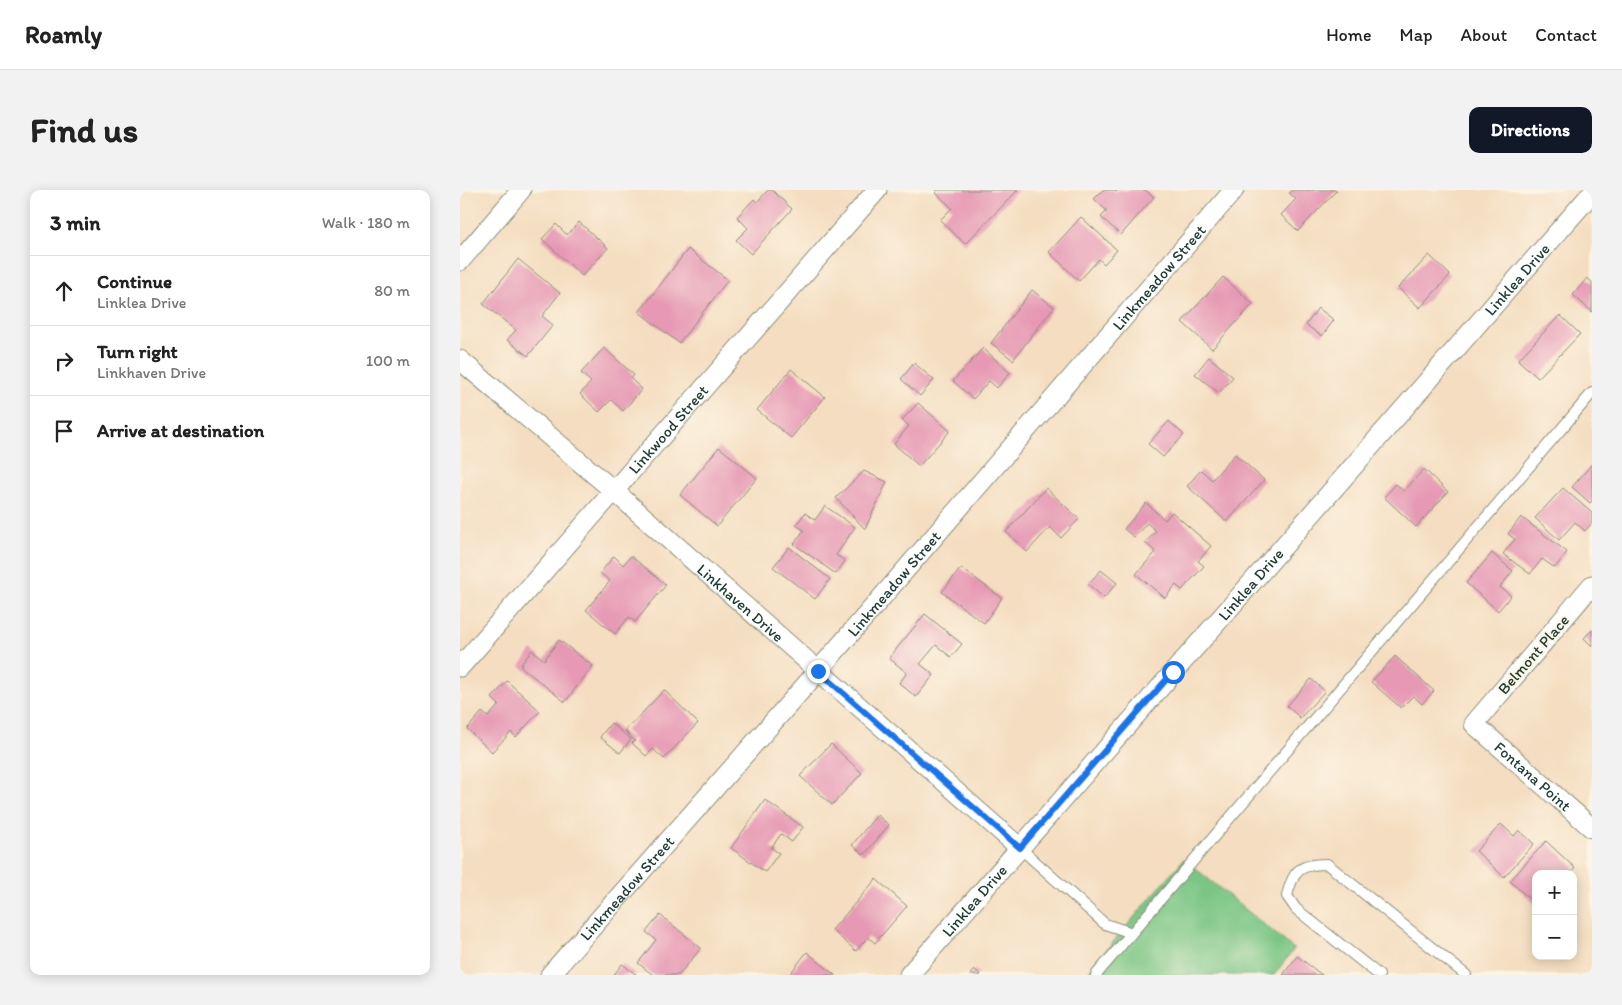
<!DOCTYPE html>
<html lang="en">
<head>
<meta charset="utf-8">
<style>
	:root { --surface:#fff; --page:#f2f2f2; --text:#222; --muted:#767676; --line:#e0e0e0; --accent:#111827 }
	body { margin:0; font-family:Itim,sans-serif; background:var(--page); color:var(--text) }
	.controls { position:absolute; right:15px; bottom:15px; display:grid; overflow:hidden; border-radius:10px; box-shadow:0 2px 12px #0003 }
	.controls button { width:45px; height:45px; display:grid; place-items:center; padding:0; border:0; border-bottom:1px solid var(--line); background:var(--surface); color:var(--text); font:25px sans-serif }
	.stop { position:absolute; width:15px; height:15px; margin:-11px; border:4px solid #1a73e8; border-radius:50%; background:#fff }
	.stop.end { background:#1a73e8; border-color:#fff; box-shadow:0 1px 5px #0008 }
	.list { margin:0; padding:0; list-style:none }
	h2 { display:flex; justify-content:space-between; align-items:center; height:65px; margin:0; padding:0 20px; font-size:21px }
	h2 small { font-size:16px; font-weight:400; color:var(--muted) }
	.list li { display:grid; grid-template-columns:32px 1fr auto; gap:15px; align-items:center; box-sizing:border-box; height:70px; padding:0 20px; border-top:1px solid var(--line) }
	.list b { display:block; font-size:19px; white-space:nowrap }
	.list p { margin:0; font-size:16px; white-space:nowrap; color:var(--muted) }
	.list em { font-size:16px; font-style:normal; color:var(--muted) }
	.icon { flex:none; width:28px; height:28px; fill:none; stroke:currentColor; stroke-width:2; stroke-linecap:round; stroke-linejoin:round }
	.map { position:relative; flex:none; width:1132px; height:785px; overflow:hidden; border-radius:10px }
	header { display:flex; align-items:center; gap:30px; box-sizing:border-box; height:70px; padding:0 25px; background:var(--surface); border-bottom:1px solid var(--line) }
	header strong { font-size:24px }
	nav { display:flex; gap:28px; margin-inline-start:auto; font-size:18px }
	.intro { display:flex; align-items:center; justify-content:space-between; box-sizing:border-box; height:120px; padding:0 30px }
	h1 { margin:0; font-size:35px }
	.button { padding:12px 22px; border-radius:10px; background:var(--accent); color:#fff; font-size:18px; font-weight:700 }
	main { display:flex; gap:30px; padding:0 30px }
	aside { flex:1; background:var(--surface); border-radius:10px; box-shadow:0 2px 12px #0003 }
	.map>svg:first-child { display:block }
	.green { fill:#7bc685; stroke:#4d825c }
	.building { fill:#e698b4 }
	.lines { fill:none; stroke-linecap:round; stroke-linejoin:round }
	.lane-casing { stroke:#8a8d7a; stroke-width:12 }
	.street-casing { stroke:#8a8d7a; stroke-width:21 }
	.lane { stroke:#fff; stroke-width:10 }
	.street { stroke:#fff; stroke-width:19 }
	.route { stroke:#1a73e8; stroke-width:6 }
	.labels { text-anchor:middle; stroke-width:4; stroke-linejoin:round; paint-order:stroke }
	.street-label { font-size:16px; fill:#1f3d34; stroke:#fcf5e5 }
</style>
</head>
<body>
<header>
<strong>Roamly</strong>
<nav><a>Home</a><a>Map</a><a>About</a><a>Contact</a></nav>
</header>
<div class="intro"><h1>Find us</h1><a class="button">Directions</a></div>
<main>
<aside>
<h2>3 min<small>Walk · 180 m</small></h2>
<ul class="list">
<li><svg class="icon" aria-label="ahead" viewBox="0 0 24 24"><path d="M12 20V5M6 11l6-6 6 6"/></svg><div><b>Continue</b><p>Linklea Drive</p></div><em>80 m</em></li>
<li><svg class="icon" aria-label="right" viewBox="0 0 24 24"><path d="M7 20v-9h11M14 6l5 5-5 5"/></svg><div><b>Turn right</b><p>Linkhaven Drive</p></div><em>100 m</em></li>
<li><svg class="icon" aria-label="arrive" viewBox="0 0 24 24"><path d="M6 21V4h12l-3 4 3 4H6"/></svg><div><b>Arrive at destination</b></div></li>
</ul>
</aside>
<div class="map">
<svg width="1132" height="785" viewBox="0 0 1132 785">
	<rect width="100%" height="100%" fill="#fcf5e5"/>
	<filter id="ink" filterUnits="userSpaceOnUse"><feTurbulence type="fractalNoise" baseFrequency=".02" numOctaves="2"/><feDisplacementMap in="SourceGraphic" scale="10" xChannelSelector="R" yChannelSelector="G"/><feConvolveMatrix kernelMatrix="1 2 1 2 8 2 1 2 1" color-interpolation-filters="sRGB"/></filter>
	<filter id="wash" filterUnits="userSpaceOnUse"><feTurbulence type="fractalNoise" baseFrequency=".0096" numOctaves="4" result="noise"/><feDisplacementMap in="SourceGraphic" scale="20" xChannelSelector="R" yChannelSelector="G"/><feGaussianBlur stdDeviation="1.12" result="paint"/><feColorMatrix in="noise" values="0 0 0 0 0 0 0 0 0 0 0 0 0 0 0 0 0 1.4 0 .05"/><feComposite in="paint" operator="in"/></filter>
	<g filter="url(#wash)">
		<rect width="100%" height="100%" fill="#f4ddc0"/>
		<path class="green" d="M 724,669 L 834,759 L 814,785 L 625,785 Z"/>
		<g id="blocks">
			<path class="building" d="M 308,0 L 312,0 L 332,19 L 291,64 L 276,50 L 288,38 L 277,27 L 294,9 L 297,12 Z
				M 477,0 L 558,0 L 505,54 L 480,30 L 492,18 L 475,2 Z
				M 643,0 L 654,0 L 656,2 L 658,0 L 685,0 L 694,7 L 661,45 L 641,27 L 647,21 L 634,9 Z
				M 833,0 L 877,0 L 838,41 L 821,25 L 836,9 L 829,3 Z
				M 621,27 L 657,60 L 644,74 L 639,69 L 619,91 L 589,62 Z
				M 119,32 L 148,58 L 122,86 L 82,49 L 96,34 L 107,45 Z
				M 228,59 L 268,90 L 219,153 L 179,122 Z
				M 969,65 L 990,85 L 960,118 L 938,98 Z
				M 58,69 L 100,103 L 82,126 L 93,135 L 68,166 L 47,150 L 56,140 L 23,114 Z
				M 763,87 L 793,114 L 752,159 L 722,132 Z
				M 1127,88 L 1132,92 L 1132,122 L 1113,105 Z
				M 572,100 L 594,117 L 553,170 L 531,153 Z
				M 858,118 L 874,130 L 862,146 L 846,135 Z
				M 1100,125 L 1120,144 L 1078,188 L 1058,170 Z
				M 144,158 L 174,185 L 171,189 L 182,199 L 163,221 L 151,210 L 139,222 L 120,204 L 131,192 L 121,183 Z
				M 523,158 L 550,183 L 537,198 L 529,191 L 513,209 L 493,191 Z
				M 749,167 L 773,187 L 759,203 L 735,184 Z
				M 454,173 L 474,190 L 460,206 L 441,189 Z
				M 331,179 L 365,207 L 331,248 L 297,220 Z
				M 458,213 L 490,241 L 459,276 L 434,254 L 449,236 L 442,230 Z
				M 709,231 L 724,245 L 703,267 L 688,254 Z
				M 259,257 L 297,288 L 257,336 L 220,305 Z
				M 775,264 L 804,290 L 767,332 L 727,296 L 741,280 L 752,290 Z
				M 1132,274 L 1132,311 L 1130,313 L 1112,297 Z
				M 964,279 L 988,302 L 956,337 L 924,307 L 936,294 L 944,301 Z
				M 404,281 L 427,292 L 405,339 L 376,308 Z
				M 586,298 L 619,329 L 601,348 L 590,337 L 567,362 L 546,342 Z
				M 1103,298 L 1132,323 L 1132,333 L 1125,341 L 1115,332 L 1099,350 L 1075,328 Z
				M 686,313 L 705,330 L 712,322 L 751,356 L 738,371 L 744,376 L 722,400 L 716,395 L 705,408 L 676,384 L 696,362 L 685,353 L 696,341 L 687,333 L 674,347 L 664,339 Z
				M 365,316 L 395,337 L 376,365 L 385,371 L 376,384 L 334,354 L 344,340 L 336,335 L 345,323 L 355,330 Z
				M 1061,327 L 1107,362 L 1095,378 L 1082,369 L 1070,384 L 1043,364 L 1055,349 L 1048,344 Z
				M 329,357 L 370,389 L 355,409 L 313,377 Z
				M 1032,363 L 1053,381 L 1040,397 L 1051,406 L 1038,421 L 1006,393 Z
				M 154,366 L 163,375 L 171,366 L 206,395 L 175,432 L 169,427 L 155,444 L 126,420 L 150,391 L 140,383 Z
				M 501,378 L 542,408 L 524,433 L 482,402 Z
				M 641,380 L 657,393 L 644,408 L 628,394 Z
				M 465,424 L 502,454 L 491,467 L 476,455 L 460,474 L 474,485 L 456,507 L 439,493 L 447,483 L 429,468 Z
				M 1132,440 L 1132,456 L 1124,448 Z
				M 99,450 L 133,476 L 105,512 L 60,476 L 72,460 L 84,470 Z
				M 935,466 L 974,501 L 962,514 L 953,506 L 941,518 L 911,492 Z
				M 851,489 L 865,501 L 840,528 L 827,516 Z
				M 47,491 L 80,521 L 56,547 L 51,542 L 32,562 L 7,539 L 22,522 L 28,527 L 39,515 L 32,508 Z
				M 204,500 L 238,533 L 204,569 L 193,559 L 186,566 L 172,553 L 175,551 L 165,541 Z
				M 151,533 L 171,549 L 160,563 L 140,547 Z
				M 371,554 L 402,583 L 372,615 L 340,586 Z
				M 305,610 L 343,637 L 332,652 L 321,644 L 311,658 L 319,663 L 305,682 L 271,658 Z
				M 417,625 L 429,635 L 404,665 L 392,655 Z
				M 1041,634 L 1054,646 L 1059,640 L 1074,654 L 1044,687 L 1016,661 Z
				M 1086,651 L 1115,678 L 1110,684 L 1076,684 L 1076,715 L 1050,691 Z
				M 416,689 L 447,716 L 415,753 L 408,747 L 396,761 L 372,740 Z
				M 200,725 L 241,758 L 219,785 L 193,785 L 178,773 L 196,750 L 186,742 Z
				M 347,762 L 375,785 L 329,785 Z
				M 837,766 L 862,785 L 823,785 Z
				M 162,774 L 177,785 L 154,785 Z
				M 515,780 L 521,785 L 510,785 Z"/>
		</g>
	</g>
	<g filter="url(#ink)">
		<use href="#blocks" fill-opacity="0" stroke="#8a8d7a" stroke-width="1"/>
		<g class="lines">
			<defs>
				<path id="lane" d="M 560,658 L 645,734 L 672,743
					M 636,785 L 1132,203
					M 919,785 L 836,719 L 827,706 C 833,680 840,674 867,674 L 1006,785"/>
				<g id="street">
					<path d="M 0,71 L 61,0"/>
					<path id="s1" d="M 0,170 L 154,301 L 560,658"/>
					<path id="s2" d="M 1132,395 L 1014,534 L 1132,638"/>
					<path id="s3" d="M 0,477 L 417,0"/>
					<path id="s4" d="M 90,785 L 358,481 L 774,0"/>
					<path id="s5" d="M 449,785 L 1132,3"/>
				</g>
			</defs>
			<use href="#lane" class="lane-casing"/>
			<use href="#street" class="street-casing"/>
			<use href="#lane" class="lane"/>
			<use href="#street" class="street"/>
		</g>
	</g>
	<g class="lines" filter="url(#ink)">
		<path class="route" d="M 358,481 L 560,658 L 713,482"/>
	</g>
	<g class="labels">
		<g class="street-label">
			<text dy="6" stroke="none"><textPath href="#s4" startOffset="926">Linkmeadow Street</textPath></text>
			<text dy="6" stroke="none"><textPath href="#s5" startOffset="924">Linklea Drive</textPath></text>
			<text dy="6" stroke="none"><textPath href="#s3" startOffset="316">Linkwood Street</textPath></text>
			<text dy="6" stroke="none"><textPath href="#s4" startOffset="521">Linkmeadow Street</textPath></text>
			<text dy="6" stroke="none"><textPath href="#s5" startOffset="519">Linklea Drive</textPath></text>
			<text dy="6" stroke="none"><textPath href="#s1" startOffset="371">Linkhaven Drive</textPath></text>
			<text transform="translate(1073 464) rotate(-49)" y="6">Belmont Place</text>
			<text dy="6" stroke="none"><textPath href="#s2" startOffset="261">Fontana Point</textPath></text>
			<text dy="6" stroke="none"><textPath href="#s4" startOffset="116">Linkmeadow Street</textPath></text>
			<text dy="6" stroke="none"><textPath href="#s5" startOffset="99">Linklea Drive</textPath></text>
		</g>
	</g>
</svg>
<div class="controls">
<button>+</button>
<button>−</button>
</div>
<div class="stop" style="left:713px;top:482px"></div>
<div class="stop end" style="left:358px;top:481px"></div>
</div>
</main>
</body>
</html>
